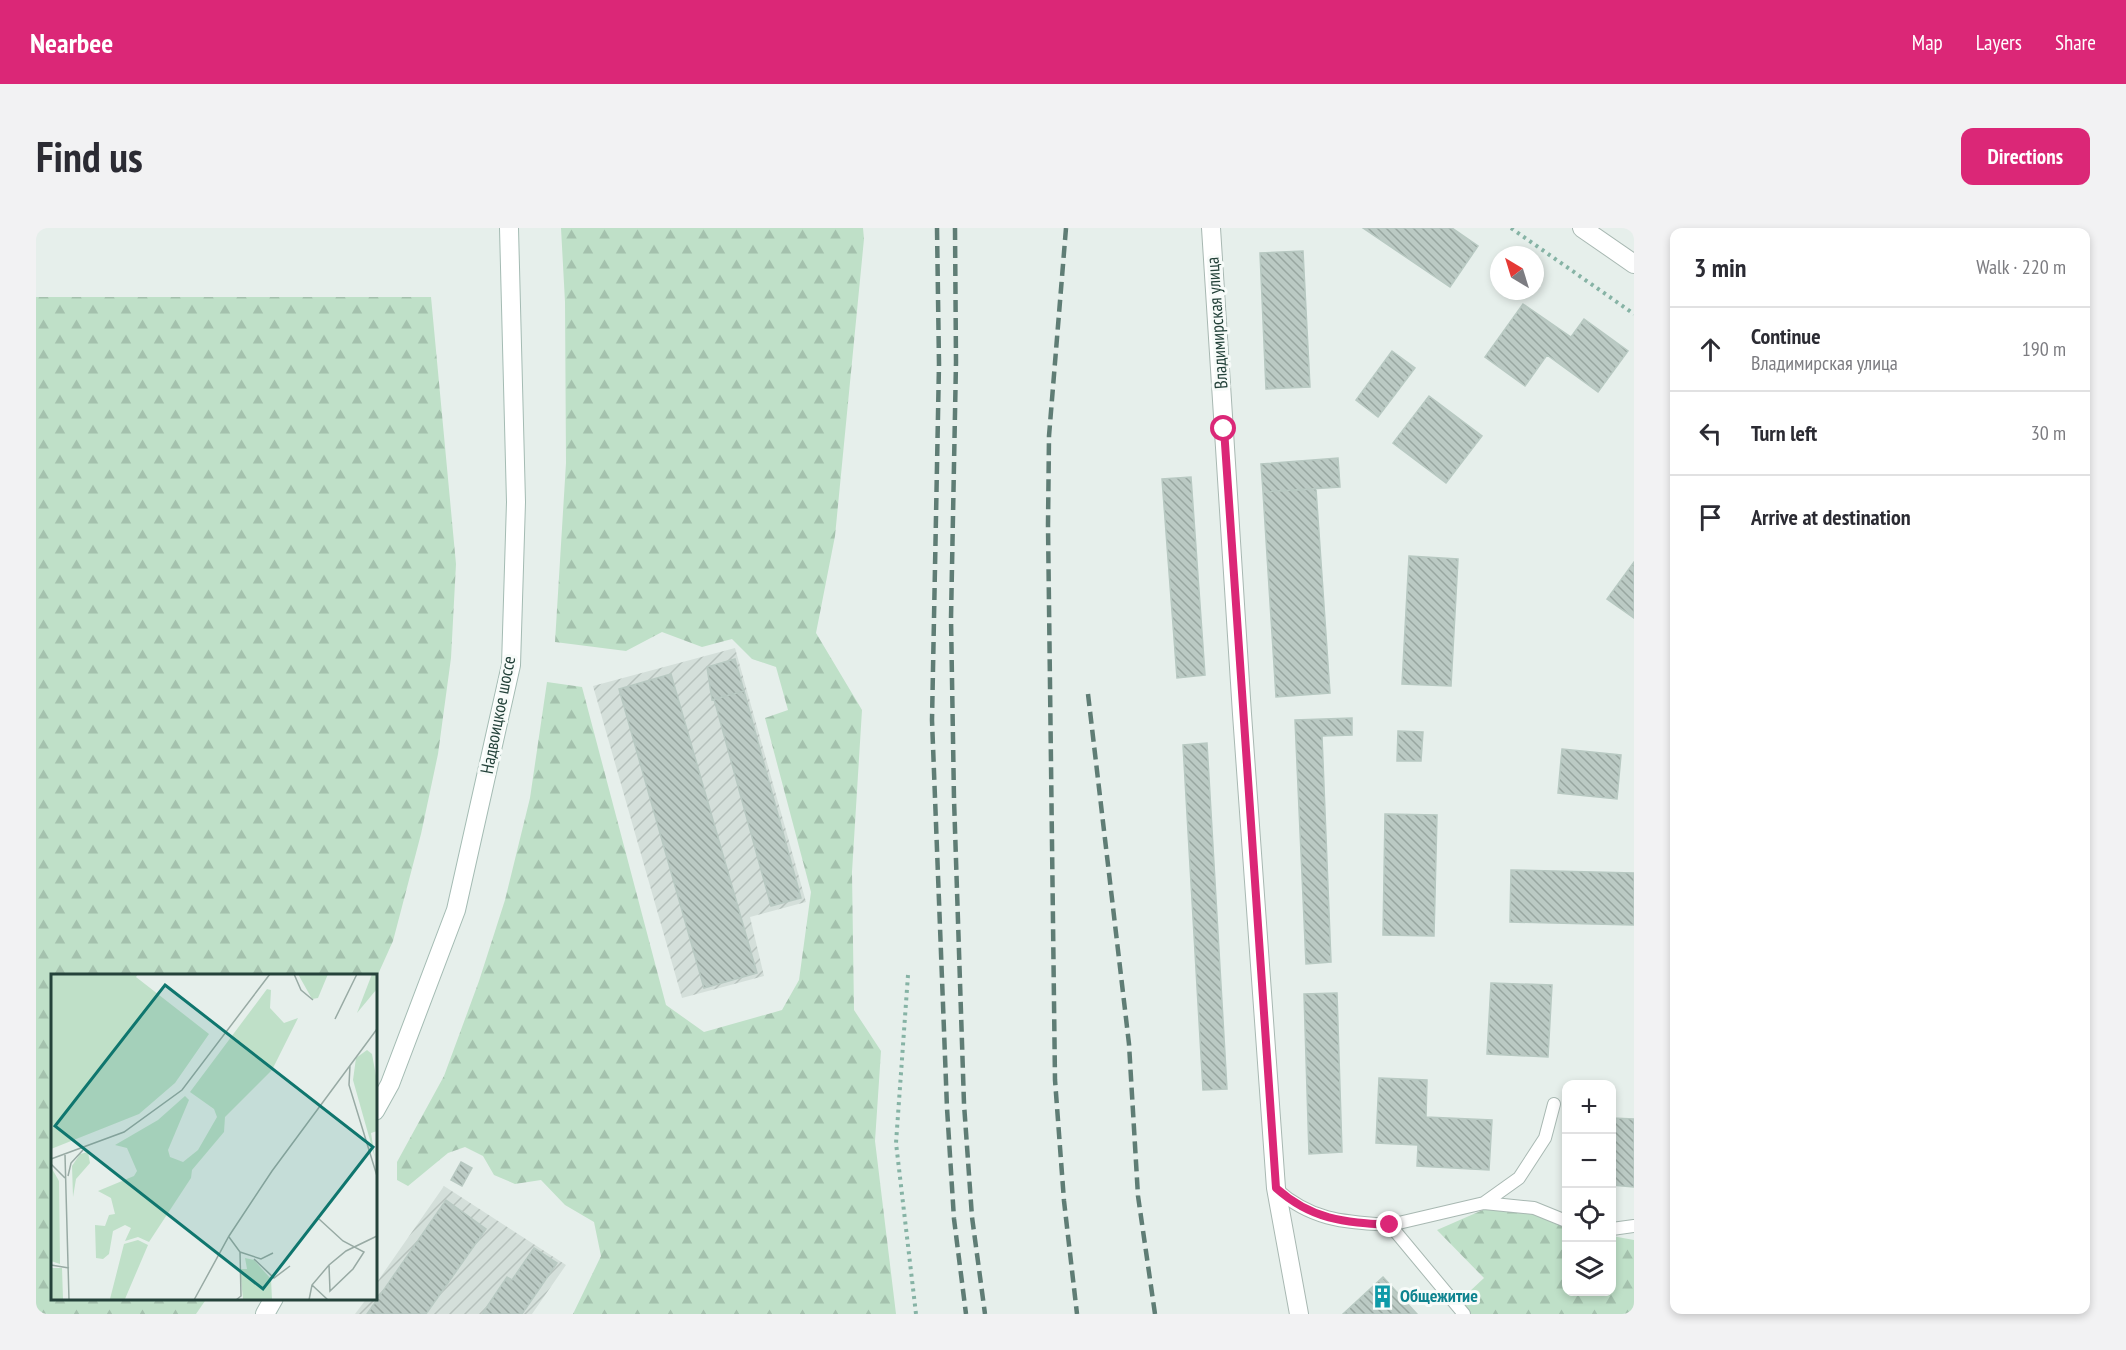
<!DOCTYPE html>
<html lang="en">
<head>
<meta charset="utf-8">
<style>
	:root { --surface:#fff; --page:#f2f2f3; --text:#2b2b33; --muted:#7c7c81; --line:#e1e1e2; --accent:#db2777 }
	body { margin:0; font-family:"PT Sans Narrow",sans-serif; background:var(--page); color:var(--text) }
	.controls { position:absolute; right:18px; bottom:18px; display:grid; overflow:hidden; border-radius:12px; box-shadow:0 3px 9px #0003 }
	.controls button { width:54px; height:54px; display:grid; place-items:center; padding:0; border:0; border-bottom:2px solid var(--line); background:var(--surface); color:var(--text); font:30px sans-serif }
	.compass { position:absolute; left:1454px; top:18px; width:54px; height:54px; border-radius:50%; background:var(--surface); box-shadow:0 3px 9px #0003; rotate:322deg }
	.stop { position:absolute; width:18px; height:18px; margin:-14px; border:4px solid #db2777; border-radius:50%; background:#fff }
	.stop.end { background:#db2777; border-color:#fff; box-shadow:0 2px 6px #0008 }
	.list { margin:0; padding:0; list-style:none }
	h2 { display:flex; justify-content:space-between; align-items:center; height:78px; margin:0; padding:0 24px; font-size:26px }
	h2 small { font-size:20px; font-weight:400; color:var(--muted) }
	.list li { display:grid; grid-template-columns:39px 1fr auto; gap:18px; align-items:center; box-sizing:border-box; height:84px; padding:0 24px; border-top:2px solid var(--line) }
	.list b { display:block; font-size:22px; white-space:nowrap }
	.list p { margin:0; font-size:20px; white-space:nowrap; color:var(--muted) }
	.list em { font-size:20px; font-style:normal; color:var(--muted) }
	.icon { flex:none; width:33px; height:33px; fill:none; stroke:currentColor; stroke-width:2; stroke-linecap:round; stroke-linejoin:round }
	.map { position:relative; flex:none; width:1598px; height:1086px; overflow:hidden; border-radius:12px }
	header { display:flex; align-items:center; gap:36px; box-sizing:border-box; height:84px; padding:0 30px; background:var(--accent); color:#fff }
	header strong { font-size:28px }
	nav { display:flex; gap:33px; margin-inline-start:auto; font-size:21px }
	.intro { display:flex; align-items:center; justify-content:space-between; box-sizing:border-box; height:144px; padding:0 36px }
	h1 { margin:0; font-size:42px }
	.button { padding:15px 27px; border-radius:12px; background:var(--accent); color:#fff; font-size:21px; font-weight:700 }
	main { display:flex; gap:36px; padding:0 36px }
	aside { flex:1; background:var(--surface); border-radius:12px; box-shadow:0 3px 9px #0003 }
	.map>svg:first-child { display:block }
	.industrial { fill:url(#industrial-furrows) }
	.forest { fill:url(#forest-firs) }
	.building { fill:url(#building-back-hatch); stroke:#b8c9c2; stroke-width:1.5 }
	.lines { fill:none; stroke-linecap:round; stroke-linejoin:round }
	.service-casing { stroke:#a8b8b2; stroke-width:14 }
	.minor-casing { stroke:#a8b8b2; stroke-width:20 }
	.secondary-casing { stroke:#a4bbb3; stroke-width:20 }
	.path { stroke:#86b3a5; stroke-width:4; stroke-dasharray:3 4.5; stroke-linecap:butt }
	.service { stroke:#fff; stroke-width:12 }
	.minor { stroke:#fff; stroke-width:18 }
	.secondary { stroke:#fff; stroke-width:18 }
	.rail { stroke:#5f7d75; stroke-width:4.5; stroke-dasharray:12 6; stroke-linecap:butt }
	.route { stroke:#db2777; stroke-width:8 }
	.labels { text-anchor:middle; stroke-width:6; stroke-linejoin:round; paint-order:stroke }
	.street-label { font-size:18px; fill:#24423a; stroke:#f7fbf9 }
	.culture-label { font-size:18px; font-weight:bold; fill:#0d838f; stroke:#f7fbf9; text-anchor:start }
	.inset-road { fill:none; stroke:#98aaa4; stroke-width:1.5 }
	.view { fill:#0f766e; fill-opacity:0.15; stroke:#0f766e; stroke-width:3 }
	.inset-edge { fill:none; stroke:#24423a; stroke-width:3 }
</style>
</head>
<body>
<header>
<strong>Nearbee</strong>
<nav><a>Map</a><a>Layers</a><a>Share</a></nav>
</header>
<div class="intro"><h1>Find us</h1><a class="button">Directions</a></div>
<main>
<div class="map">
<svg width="1598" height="1086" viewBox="0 0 1598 1086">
	<defs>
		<pattern id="industrial-furrows" width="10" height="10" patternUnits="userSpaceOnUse" patternTransform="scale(1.5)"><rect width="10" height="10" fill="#d4dfda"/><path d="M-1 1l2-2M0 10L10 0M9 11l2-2" fill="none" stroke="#b6c1bc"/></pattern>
		<pattern id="forest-firs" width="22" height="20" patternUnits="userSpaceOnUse" patternTransform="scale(1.5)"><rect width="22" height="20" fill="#bfe0c8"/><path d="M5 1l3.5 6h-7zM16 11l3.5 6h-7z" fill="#a4c1ad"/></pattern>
		<pattern id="building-back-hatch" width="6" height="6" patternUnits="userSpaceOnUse" patternTransform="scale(1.5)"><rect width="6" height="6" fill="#bbcac4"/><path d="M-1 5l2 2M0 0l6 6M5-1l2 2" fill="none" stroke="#98a6a0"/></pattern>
	</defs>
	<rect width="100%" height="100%" fill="#e6efeb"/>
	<path class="industrial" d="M 699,420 L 770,674 L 714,689 L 728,748 L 646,770 L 557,458 Z
		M 408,958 L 530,1037 L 496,1086 L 319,1086 L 331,1070 L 339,1070 L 339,1057 Z"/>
	<path class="forest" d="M 525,0 L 827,0 L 828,11 L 799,308 L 780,405 L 826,482 L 816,644 L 818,782 L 845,823 L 839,913 L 860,1086 L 537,1086 L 565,1028 L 558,994 L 529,977 L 505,952 L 479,956 L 458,947 L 447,928 L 429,919 L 412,925 L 372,958 L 361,952 L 361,934 L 408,848 L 443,753 L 469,672 L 494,570 L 511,454 L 546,459 L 630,777 L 668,804 L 746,782 L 763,752 L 775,664 L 729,490 L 752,482 L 740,439 L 716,431 L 696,411 L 666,419 L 626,404 L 590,423 L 519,414 L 530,235 L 529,74 Z
		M 0,69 L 395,69 L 420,336 L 415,430 L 402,526 L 385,606 L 357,713 L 339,753 L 339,747 L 16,747 L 16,1070 L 171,1070 L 160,1086 L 0,1086 Z
		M 1449,981 L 1497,986 L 1530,998 L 1530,1064 L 1576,1064 L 1576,1008 L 1598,1012 L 1598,1086 L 1426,1086 L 1418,1078 L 1448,1050 L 1401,1002 Z"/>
	<path class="building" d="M 1327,0 L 1416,0 L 1442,18 L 1414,59 Z
		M 1267,23 L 1274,159 L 1230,161 L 1224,25 Z
		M 1487,76 L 1535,109 L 1548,91 L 1592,123 L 1562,164 L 1511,127 L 1489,158 L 1449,129 Z
		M 1356,123 L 1379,140 L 1342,189 L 1320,172 Z
		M 1393,168 L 1446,208 L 1410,255 L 1357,215 Z
		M 1302,230 L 1304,259 L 1227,264 L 1225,236 Z
		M 1155,249 L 1169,447 L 1141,450 L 1126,251 Z
		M 1280,261 L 1294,465 L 1240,469 L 1227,264 Z
		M 1373,328 L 1422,331 L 1415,458 L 1366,456 Z
		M 1598,334 L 1598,390 L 1571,371 Z
		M 699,431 L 708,463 L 676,472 L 671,439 Z
		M 635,446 L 721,745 L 668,760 L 583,461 Z
		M 708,463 L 765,670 L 735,678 L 678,471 Z
		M 1316,490 L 1316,507 L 1286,508 L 1295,734 L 1270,736 L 1259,492 Z
		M 1362,503 L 1387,504 L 1385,533 L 1361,533 Z
		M 1171,515 L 1191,861 L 1167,862 L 1147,517 Z
		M 1526,521 L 1585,527 L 1581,571 L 1522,565 Z
		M 1349,586 L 1401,587 L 1398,708 L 1347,707 Z
		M 1475,642 L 1598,645 L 1598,697 L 1474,694 Z
		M 1455,755 L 1516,757 L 1512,829 L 1451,826 Z
		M 1301,765 L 1306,924 L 1273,926 L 1268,766 Z
		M 1343,850 L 1391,852 L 1390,889 L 1456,892 L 1453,942 L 1381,938 L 1382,917 L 1340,915 Z
		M 1576,890 L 1598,891 L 1598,959 L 1576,957 Z
		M 425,934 L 436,940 L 426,958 L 415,952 Z
		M 410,972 L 450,1001 L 390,1086 L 331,1086 Z
		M 498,1020 L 521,1035 L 486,1086 L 446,1086 L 471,1049 L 476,1052 Z
		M 1347,1049 L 1381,1086 L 1307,1086 Z"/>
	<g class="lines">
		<defs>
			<path id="service" d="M 1240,961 C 1276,993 1308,994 1354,997 L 1428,1086
				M 1448,975 L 1498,980 L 1530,993
				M 1354,997 L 1448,975 L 1483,950 L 1509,910 L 1518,876
				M 1576,1001 L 1598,998"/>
			<path id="minor" d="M 1175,0 L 1206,486 L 1240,960 L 1263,1086
				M 1546,0 L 1598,36"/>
			<path id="secondary" d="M 339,883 L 354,856 L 420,682 L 475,437 L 480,274 L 473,0
				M 229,1086 L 238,1070"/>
		</defs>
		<use href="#service" class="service-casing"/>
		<use href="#minor" class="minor-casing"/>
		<use href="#secondary" class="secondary-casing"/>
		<path class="path" d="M 1475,0 L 1598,86
			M 872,747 L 860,915 L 880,1086"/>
		<use href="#service" class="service"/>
		<use href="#minor" class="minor"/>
		<use href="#secondary" class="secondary"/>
		<path class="rail" d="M 901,0 L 903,136 L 896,492 L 911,880 L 918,991 L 930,1086
			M 919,0 L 920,134 L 915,390 L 918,571 L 928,876 L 936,989 L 949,1086
			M 1030,0 L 1013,208 L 1012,297 L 1019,852 L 1028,973 L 1041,1086
			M 1052,466 L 1093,816 L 1102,968 L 1119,1086"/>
	</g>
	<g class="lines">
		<path class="route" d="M 1188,201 L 1240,960 C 1276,992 1307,994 1354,997"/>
	</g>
	<defs>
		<symbol id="building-bare" viewBox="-9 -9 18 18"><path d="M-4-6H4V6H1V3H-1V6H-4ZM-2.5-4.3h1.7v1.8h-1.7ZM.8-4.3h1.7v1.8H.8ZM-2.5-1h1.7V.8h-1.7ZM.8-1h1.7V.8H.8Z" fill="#0f9aa8" stroke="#f7fbf9" stroke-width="2.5" paint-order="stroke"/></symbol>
	</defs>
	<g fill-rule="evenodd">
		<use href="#building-bare" x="1330" y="1052" width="33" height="33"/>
	</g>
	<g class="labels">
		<g class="street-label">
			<text transform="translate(1181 95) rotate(-94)" y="6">Владимирская улица</text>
			<text transform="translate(462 487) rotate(-79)" y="6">Надвоицкое шоссе</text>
		</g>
		<g class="culture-label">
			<text x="1364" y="1074">Общежитие</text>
		</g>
	</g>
	<g transform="translate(15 746)">
		<rect width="326" height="326" fill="#e6efeb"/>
		<path d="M 247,0 L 277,0 L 267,24 L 261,25 ZM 37,178 L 39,189 L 25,205 L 22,223 L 21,192 L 29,180 ZM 0,294 L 11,294 L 12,325 L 0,326 Z" fill="#bfe0c8"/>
		<path d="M 0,0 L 87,0 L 85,3 L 158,60 L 124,109 L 88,140 L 0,175 ZM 321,0 L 325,0 L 325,16 L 306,39 ZM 216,15 L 220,16 L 219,34 L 233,49 L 247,44 L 221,96 L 174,143 L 173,158 L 141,196 L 140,204 L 98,268 L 87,263 L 74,267 L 80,254 L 74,251 L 62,257 L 58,280 L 52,285 L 45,284 L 44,251 L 54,252 L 58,241 L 64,240 L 60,224 L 47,217 L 83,202 L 86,197 L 76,174 L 64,171 L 107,146 L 134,122 L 138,126 L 117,176 L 119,183 L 132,188 L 147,176 L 166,143 L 163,135 L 139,118 ZM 316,76 L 321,80 L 325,102 L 326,157 L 320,159 L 324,184 L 302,106 L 305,84 ZM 0,193 L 8,207 L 9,290 L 0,287 ZM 87,266 L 97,271 L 74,325 L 59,325 L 73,270 ZM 194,284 L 203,286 L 220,305 L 221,325 L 192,325 L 189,295 L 196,295 Z" fill="#bfe0c8"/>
		<path class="inset-road" d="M 243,0 L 250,16 L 262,26M 284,45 L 306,0M 299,91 L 298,111 L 326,202M 14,181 L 18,326M 0,185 L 73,158 L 131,116 L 219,0M 0,190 L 14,204M 17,202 L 20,189 L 32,176M 268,245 L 292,267 L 313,278 L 302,295 L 279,317 L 278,291M 178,263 L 189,278 L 190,322 L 185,326M 189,278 L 210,285 L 222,279M 203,285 L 223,304 L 239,292M 0,291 L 18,294M 261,311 L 277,326M 143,326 L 178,262 L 221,197 L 326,55M 258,326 L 261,311 L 278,291 L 295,277 L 326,262"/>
		<path class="view" d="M 114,11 L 322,173 L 212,315 L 4,152 Z"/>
		<rect width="326" height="326" class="inset-edge"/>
	</g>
</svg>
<div class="controls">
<button>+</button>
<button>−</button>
<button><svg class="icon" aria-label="locate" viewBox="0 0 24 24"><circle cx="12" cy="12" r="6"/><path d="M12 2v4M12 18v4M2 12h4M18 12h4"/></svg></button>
<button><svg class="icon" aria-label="layers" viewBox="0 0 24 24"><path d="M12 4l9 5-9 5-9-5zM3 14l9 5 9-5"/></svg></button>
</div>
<svg class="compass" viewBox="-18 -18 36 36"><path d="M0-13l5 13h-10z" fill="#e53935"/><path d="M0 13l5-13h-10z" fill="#7c7c81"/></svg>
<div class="stop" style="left:1188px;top:201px"></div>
<div class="stop end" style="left:1354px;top:997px"></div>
</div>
<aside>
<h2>3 min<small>Walk · 220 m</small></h2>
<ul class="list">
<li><svg class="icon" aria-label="ahead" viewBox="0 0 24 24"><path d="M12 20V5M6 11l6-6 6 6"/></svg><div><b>Continue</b><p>Владимирская улица</p></div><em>190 m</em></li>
<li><svg class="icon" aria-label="left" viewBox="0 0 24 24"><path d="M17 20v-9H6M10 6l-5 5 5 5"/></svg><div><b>Turn left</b></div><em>30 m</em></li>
<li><svg class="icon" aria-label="arrive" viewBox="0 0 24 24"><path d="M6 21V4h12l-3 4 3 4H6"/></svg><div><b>Arrive at destination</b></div></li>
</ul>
</aside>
</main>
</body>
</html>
